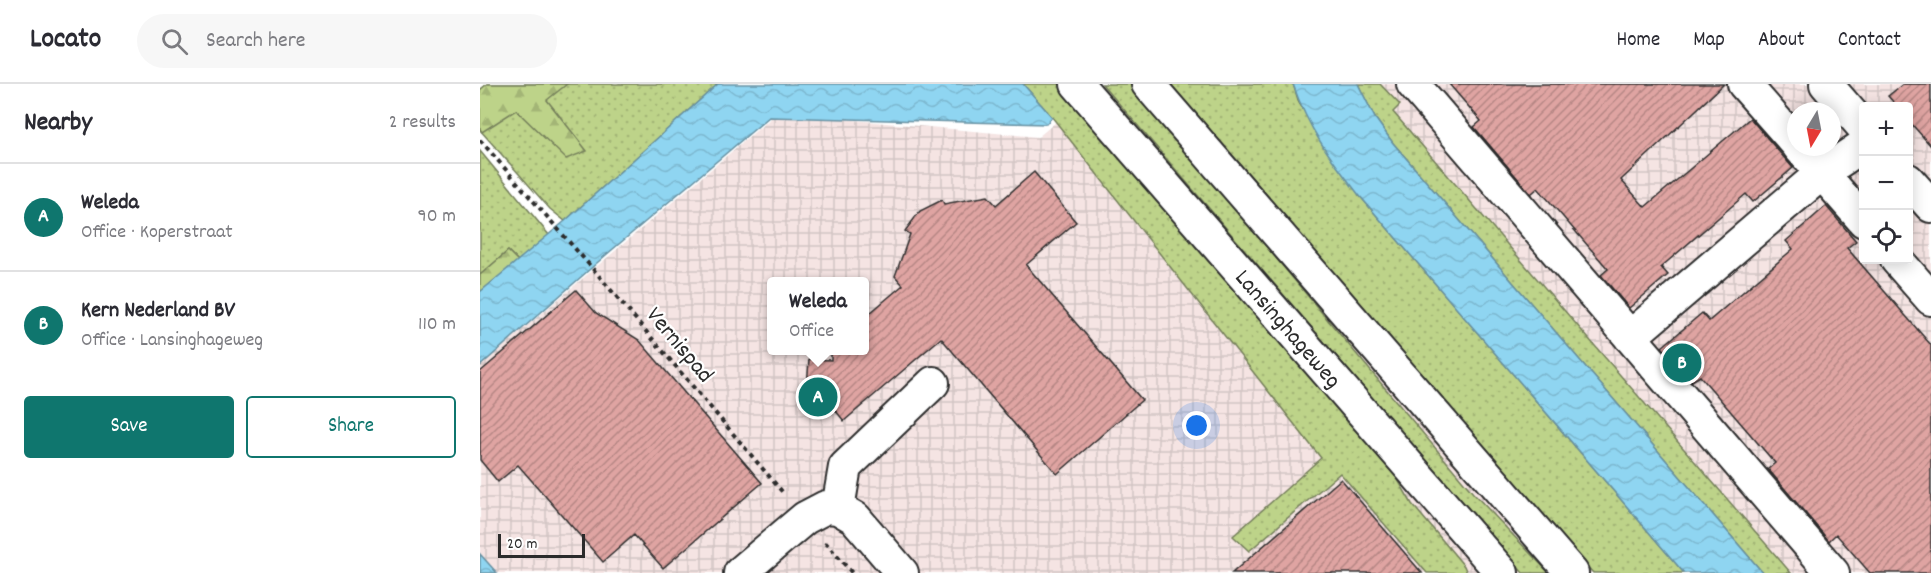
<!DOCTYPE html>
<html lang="en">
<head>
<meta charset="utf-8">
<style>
	:root { --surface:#fff; --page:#f7f7f7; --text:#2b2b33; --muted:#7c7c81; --line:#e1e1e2; --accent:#0f766e }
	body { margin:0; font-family:Dekko,sans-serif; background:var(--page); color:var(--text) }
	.controls { position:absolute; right:18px; top:18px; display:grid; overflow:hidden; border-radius:6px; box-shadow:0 3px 15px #0003 }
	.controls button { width:54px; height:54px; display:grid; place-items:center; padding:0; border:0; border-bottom:2px solid var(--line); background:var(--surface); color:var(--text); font:30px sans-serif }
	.compass { position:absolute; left:1307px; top:18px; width:54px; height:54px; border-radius:50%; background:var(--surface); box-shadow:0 3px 15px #0003; rotate:190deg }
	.scale { position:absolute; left:18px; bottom:15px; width:87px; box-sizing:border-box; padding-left:6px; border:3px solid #2b2b2b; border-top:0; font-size:16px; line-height:21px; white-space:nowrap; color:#2b2b2b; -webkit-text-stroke:4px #fff; paint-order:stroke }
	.you { position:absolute; left:717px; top:342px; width:21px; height:21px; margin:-15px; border:4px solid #fff; border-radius:50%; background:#1a73e8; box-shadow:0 0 0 9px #1a73e833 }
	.badge { display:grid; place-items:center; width:39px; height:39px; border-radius:50%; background:var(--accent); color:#fff; font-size:20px; font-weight:700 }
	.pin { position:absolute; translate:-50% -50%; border:3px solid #fff; box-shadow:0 2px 6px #0006 }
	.popup { position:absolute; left:287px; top:193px; width:102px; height:78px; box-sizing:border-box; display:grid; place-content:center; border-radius:6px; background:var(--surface); filter:drop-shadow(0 2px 4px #0005); font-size:20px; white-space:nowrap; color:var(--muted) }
	.popup b { font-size:22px; color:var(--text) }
	.popup::after { content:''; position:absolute; left:50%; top:100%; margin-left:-12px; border:12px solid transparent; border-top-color:var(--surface) }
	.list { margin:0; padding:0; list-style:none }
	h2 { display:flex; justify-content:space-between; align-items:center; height:78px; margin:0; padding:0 24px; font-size:26px }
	h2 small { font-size:20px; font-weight:400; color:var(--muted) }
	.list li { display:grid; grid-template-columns:39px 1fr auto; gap:18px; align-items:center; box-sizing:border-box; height:108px; padding:0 24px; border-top:2px solid var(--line) }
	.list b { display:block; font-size:22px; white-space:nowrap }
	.list p { margin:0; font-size:20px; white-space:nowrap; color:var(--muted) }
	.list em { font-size:20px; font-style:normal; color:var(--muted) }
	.actions { display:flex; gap:12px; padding:18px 24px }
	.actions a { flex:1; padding:14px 0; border:2px solid var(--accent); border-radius:6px; text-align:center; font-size:21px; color:var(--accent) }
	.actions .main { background:var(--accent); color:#fff }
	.icon { flex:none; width:33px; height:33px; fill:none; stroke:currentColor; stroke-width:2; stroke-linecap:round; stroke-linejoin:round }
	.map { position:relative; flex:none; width:1451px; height:489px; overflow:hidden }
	header { display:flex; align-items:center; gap:36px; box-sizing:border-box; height:84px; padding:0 30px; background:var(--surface); border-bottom:2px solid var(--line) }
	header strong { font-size:28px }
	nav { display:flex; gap:33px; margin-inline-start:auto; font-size:21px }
	.search { width:420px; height:54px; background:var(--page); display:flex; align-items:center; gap:15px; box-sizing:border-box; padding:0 21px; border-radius:33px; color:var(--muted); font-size:22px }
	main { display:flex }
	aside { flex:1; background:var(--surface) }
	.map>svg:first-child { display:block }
	.industrial { fill:url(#industrial-grid); fill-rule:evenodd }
	.grass { fill:url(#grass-dots); stroke:#747f5a; stroke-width:1.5 }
	.forest { fill:url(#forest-firs); stroke:#747f5a; stroke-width:1.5 }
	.water { fill:url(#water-waves); stroke:#6791a2; stroke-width:1.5 }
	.building { fill:url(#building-hatch); stroke:#2b2b2b; stroke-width:1.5 }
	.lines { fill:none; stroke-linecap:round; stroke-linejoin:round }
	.minor-casing { stroke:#2b2b2b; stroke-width:36 }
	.path { stroke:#2b2b2b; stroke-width:4; stroke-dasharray:4.5 4.5; stroke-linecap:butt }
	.minor { stroke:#fff; stroke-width:32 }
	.labels { text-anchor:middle; stroke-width:4.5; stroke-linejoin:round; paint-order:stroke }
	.street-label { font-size:24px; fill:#2b2b2b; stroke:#fff }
</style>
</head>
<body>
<header>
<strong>Locato</strong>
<div class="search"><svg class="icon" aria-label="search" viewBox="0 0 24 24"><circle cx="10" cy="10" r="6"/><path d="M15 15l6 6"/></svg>Search here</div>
<nav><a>Home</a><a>Map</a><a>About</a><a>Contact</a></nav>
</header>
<main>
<aside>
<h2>Nearby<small>2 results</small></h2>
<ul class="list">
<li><span class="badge">A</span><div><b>Weleda</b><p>Office · Koperstraat</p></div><em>90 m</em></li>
<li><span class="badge">B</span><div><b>Kern Nederland BV</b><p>Office · Lansinghageweg</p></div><em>110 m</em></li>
</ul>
<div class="actions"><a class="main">Save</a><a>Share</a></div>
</aside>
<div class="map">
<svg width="1451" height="489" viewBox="0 0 1451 489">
	<defs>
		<pattern id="industrial-grid" width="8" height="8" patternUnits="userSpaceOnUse" patternTransform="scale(1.5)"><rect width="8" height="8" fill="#f5e4e3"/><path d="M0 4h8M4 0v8" fill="none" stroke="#d2c4c3"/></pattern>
		<pattern id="grass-dots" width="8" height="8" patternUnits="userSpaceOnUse" patternTransform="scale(1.5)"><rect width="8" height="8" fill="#bdd389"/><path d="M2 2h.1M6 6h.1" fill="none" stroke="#a3b576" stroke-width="1.8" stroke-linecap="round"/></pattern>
		<pattern id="forest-firs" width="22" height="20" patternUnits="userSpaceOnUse" patternTransform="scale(1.5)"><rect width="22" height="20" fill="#bdd389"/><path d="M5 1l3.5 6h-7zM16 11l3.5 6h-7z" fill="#a3b576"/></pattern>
		<pattern id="water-waves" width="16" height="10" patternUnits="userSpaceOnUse" patternTransform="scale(1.5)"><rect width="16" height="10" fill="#8fd5f1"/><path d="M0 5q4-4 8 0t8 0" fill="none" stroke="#7cb7cf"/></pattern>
		<pattern id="building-hatch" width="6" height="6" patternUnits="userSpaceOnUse" patternTransform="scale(1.5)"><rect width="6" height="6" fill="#dfa4a2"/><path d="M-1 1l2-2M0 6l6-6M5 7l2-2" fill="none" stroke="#b58684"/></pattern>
	</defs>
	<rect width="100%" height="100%" fill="#fff"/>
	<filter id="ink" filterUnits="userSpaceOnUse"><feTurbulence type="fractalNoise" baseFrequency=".0167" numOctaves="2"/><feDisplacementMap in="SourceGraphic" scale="12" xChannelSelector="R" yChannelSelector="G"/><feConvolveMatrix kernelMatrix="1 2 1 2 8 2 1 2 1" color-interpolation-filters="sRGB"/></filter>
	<g filter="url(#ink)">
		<path class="industrial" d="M 621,0 L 1451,0 L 1451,489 L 0,489 L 0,282 L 297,29 L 558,53 ZM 1384,22 L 1428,22 L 1428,176 L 1384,176 ZM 1316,27 L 1352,27 L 1352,63 L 1316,63 ZM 292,198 L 385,198 L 385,266 L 292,266 Z"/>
		<path class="grass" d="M 7,0 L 238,0 L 85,137 L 70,125 L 0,46 L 0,6 Z
			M 543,0 L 586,0 L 903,370 L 932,420 L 984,482 L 987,489 L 947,489 L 860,389 L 769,467 L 753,452 L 841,374 L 572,33 Z
			M 622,0 L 650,0 L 993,409 L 1069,489 L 1043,489 Z
			M 690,0 L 813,0 L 819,19 L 879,111 L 1204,489 L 1113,489 Z
			M 878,0 L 900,0 L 920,21 L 913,28 L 1311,489 L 1283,489 L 913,59 L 895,34 Z
			M 0,67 L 69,151 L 38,177 L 28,167 L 0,191 Z"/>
		<path class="forest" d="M 7,0 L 87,0 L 67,16 L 107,67 L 86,75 L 36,26 L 2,48 L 0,45 L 0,6 Z
			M 28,167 L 38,177 L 0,208 L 0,191 Z"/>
		<path class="water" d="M 238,0 L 543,0 L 572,33 L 566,40 L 289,33 L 126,171 L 0,282 L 0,208 L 85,137 Z
			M 813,0 L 878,0 L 895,34 L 913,59 L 1283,489 L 1204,489 L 879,111 C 850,74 828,45 813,0 Z
			M 0,470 L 17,489 L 0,489 Z"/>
		<path class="building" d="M 969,0 L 1244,0 L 1141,96 L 1165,123 L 1270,34 L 1313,84 L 1273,118 L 1266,110 L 1181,183 L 1188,191 L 1149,224 L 1121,191 L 1128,185 L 1058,104 L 1051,110 L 994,43 L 1001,37 Z
			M 1423,0 L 1451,0 L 1451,62 L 1428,36 L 1428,22 L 1417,22 L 1408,12 Z
			M 554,88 L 596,138 L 546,181 L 662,316 L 577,390 L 461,254 L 364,337 L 351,321 L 326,317 L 329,275 L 351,276 L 351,267 L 384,267 L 384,234 L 423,201 L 415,192 L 430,150 L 425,147 L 440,127 L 462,116 L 464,120 L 508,112 L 516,121 Z
			M 1346,122 L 1376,157 L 1367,164 L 1451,261 L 1451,489 L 1390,489 L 1356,450 L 1349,457 L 1288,385 L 1295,379 L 1220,292 L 1212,297 L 1182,263 L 1222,229 L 1229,237 L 1313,165 L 1306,157 Z
			M 96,206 L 116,229 L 159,256 L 282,399 L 183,484 L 154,451 L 123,478 L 38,381 L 18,398 L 0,376 L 0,288 Z
			M 861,395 L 942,489 L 752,489 Z"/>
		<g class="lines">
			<defs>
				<path id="minor" d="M 597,0 L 1022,489
					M 668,0 L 1092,489
					M 933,0 L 1353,489
					M 1264,0 L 1316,59
					M 1346,0 L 1384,44
					M 1319,63 L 1384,137
					M 1428,96 L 1451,122
					M 1417,176 L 1451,215
					M 1150,253 L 1342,89 L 1384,61
					M 358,424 L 365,383 L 453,299
					M 260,489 L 325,434 L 346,423 L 358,424 L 375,434 L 422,489"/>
			</defs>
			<use href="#minor" class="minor-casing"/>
			<path class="path" d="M 0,56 L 119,192 L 305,411
				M 345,458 L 372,489"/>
			<use href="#minor" class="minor"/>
		</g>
	</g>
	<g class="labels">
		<g class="street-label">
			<text transform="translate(809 244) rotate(49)" y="8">Lansinghageweg</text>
			<text transform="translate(201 260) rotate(50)" y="8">Vernispad</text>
		</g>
	</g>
</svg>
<div class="controls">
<button>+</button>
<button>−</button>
<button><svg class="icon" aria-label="locate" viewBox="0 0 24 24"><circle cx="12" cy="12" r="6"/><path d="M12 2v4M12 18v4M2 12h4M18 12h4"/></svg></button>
</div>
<svg class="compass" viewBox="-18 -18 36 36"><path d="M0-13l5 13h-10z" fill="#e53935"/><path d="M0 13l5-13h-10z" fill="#7c7c81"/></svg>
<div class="scale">20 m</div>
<div class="you"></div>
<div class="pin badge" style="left:338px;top:313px">A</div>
<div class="popup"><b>Weleda</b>Office</div>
<div class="pin badge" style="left:1202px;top:279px">B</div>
</div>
</main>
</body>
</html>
